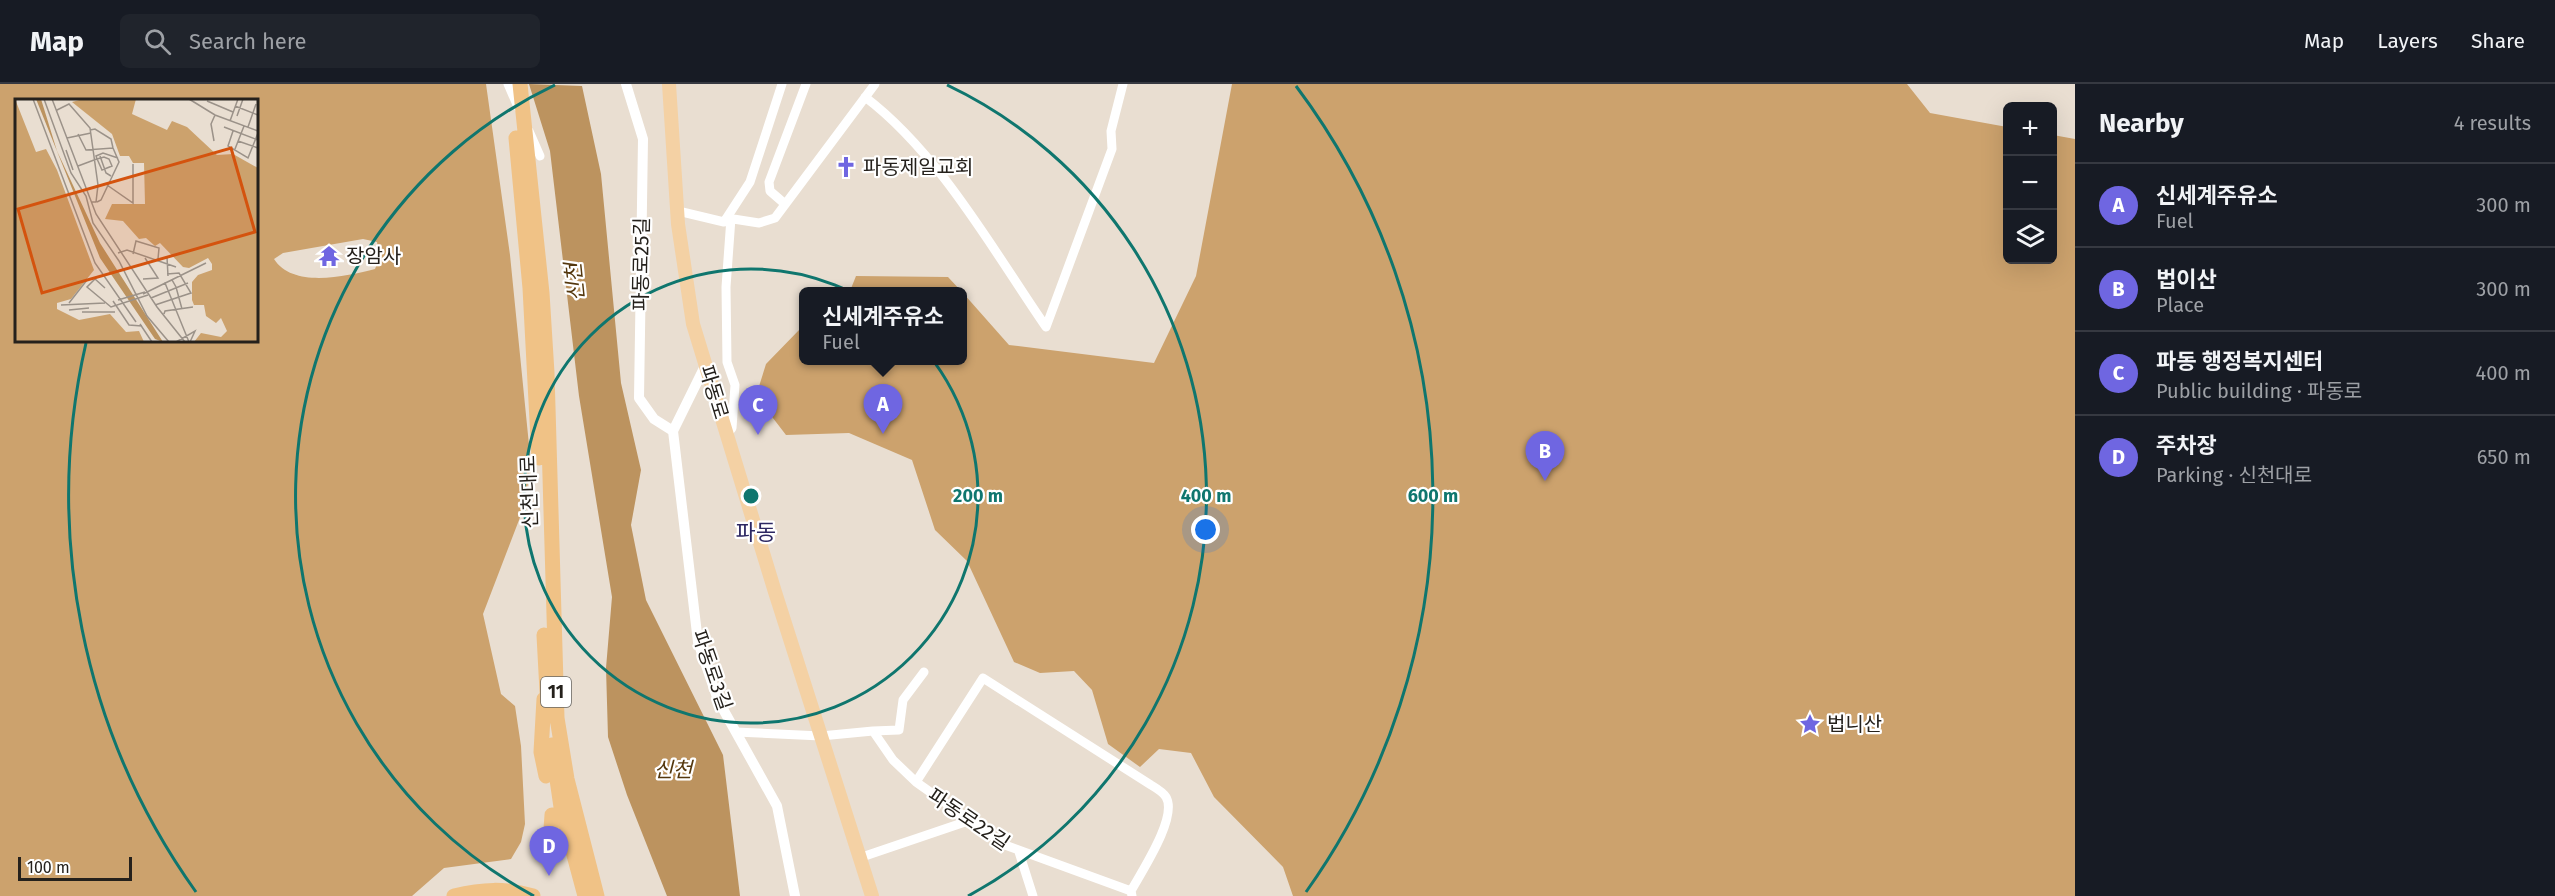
<!DOCTYPE html>
<html lang="en">
<head>
<meta charset="utf-8">
<style>
	:root { --surface:#171b24; --page:#20242c; --text:#f1f3f6; --muted:#9ea1a6; --line:#363941; --accent:#6f66e1 }
	body { margin:0; font-family:"Fira Sans","Noto Sans KR",sans-serif; background:var(--page); color:var(--text) }
	.controls { position:absolute; right:18px; top:18px; display:grid; overflow:hidden; border-radius:9px; box-shadow:0 6px 24px #0002 }
	.controls button { width:54px; height:54px; display:grid; place-items:center; padding:0; border:0; border-bottom:2px solid var(--line); background:var(--surface); color:var(--text); font:30px sans-serif }
	.scale { position:absolute; left:18px; bottom:15px; width:114px; box-sizing:border-box; padding-left:6px; border:3px solid #25211c; border-top:0; font-size:16px; line-height:21px; white-space:nowrap; color:#25211c; -webkit-text-stroke:4px #fff; paint-order:stroke }
	.you { position:absolute; left:1206px; top:446px; width:21px; height:21px; margin:-15px; border:4px solid #fff; border-radius:50%; background:#1a73e8; box-shadow:0 0 0 9px #1a73e833 }
	.badge { display:grid; place-items:center; width:39px; height:39px; border-radius:50%; background:var(--accent); color:#fff; font-size:20px; font-weight:700 }
	.pin { position:absolute; translate:-50% -50px; filter:drop-shadow(0 2px 3px #0008) }
	.pin::after { content:''; position:absolute; top:32px; width:21px; height:18px; background:inherit; clip-path:polygon(0 0,100% 0,50% 100%) }
	.popup { position:absolute; left:799px; top:203px; width:168px; height:78px; box-sizing:border-box; display:grid; place-content:center; border-radius:9px; background:var(--surface); filter:drop-shadow(0 2px 4px #0005); font-size:20px; white-space:nowrap; color:var(--muted) }
	.popup b { font-size:22px; color:var(--text) }
	.popup::after { content:''; position:absolute; left:50%; top:100%; margin-left:-12px; border:12px solid transparent; border-top-color:var(--surface) }
	.list { margin:0; padding:0; list-style:none }
	h2 { display:flex; justify-content:space-between; align-items:center; height:78px; margin:0; padding:0 24px; font-size:26px }
	h2 small { font-size:20px; font-weight:400; color:var(--muted) }
	.list li { display:grid; grid-template-columns:39px 1fr auto; gap:18px; align-items:center; box-sizing:border-box; height:84px; padding:0 24px; border-top:2px solid var(--line) }
	.list b { display:block; font-size:22px; white-space:nowrap }
	.list p { margin:0; font-size:20px; white-space:nowrap; color:var(--muted) }
	.list em { font-size:20px; font-style:normal; color:var(--muted) }
	.icon { flex:none; width:33px; height:33px; fill:none; stroke:currentColor; stroke-width:2; stroke-linecap:round; stroke-linejoin:round }
	.map { position:relative; flex:none; width:2075px; height:812px; overflow:hidden }
	header { display:flex; align-items:center; gap:36px; box-sizing:border-box; height:84px; padding:0 30px; background:var(--surface); border-bottom:2px solid var(--line) }
	header strong { font-size:28px }
	nav { display:flex; gap:33px; margin-inline-start:auto; font-size:21px }
	.search { width:420px; height:54px; background:var(--page); display:flex; align-items:center; gap:15px; box-sizing:border-box; padding:0 21px; border-radius:9px; color:var(--muted); font-size:22px }
	main { display:flex }
	aside { flex:1; background:var(--surface) }
	.map>svg:first-child { display:block }
	.forest { fill:#cca26d; fill-rule:evenodd }
	.water { fill:#bc935f }
	.lines { fill:none; stroke-linecap:round; stroke-linejoin:round }
	.minor { stroke:#fff; stroke-width:9 }
	.tertiary { stroke:#fff; stroke-width:10 }
	.primary { stroke:#f4d1a4; stroke-width:14 }
	.trunk { stroke:#f0c286; stroke-width:15 }
	.ring { fill:none; stroke:#0f766e; stroke-width:3 }
	.labels { text-anchor:middle; stroke-width:4.5; stroke-linejoin:round; paint-order:stroke }
	.shield { fill:#fff; stroke:#666460; stroke-width:1.5 }
	.shield-label { font-size:18px; font-weight:bold; fill:#25211c }
	.poi-label { font-size:20px; fill:#25211c; stroke:#fff; text-anchor:start }
	.street-label { font-size:20px; fill:#25211c; stroke:#fff }
	.water-label { font-size:21px; font-style:italic; fill:#54370d; stroke:#fff }
	.quarter-label { font-size:22px; fill:#2c2762; stroke:#fff }
	.inset-road { fill:none; stroke:#9b9289; stroke-width:1.5 }
	.view { fill:#d4530e; fill-opacity:0.15; stroke:#d4530e; stroke-width:3 }
	.inset-edge { fill:none; stroke:#25211c; stroke-width:3 }
	.centre { fill:#0f766e; stroke:#fff; stroke-width:3 }
	.ring-label { font-size:18px; text-anchor:middle; font-weight:bold; fill:#0f766e; stroke:#fff; stroke-width:4.5; stroke-linejoin:round; paint-order:stroke }
</style>
</head>
<body>
<header>
<strong>Map</strong>
<div class="search"><svg class="icon" aria-label="search" viewBox="0 0 24 24"><circle cx="10" cy="10" r="6"/><path d="M15 15l6 6"/></svg>Search here</div>
<nav><a>Map</a><a>Layers</a><a>Share</a></nav>
</header>
<main>
<div class="map">
<svg width="2075" height="812" viewBox="0 0 2075 812">
	<rect width="100%" height="100%" fill="#e9ded1"/>
	<path class="forest" d="M 0,0 L 486,0 L 510,171 L 531,381 L 524,423 L 483,530 L 501,610 L 515,622 L 521,662 L 525,740 L 521,758 L 511,775 L 444,784 L 412,812 L 0,812 ZM 256,16 L 256,256 L 16,256 L 16,16 ZM 363,155 L 377,158 L 379,175 L 375,185 C 347,192 293,205 274,175 L 283,169 Z
		M 1232,0 L 1907,0 L 1930,29 L 2007,43 L 2008,176 L 2052,176 L 2053,51 L 2075,55 L 2075,812 L 1293,812 L 1283,783 L 1214,713 L 1191,669 L 1159,665 L 1140,683 L 1108,660 L 1092,606 L 1074,587 L 1040,589 L 1014,578 L 967,477 L 935,446 L 912,376 L 849,349 L 786,351 L 756,312 L 766,280 L 800,245 L 803,245 L 804,276 L 962,276 L 963,209 L 1009,261 L 1154,279 L 1196,192 Z
		M 856,192 L 948,193 L 961,207 L 850,207 Z"/>
	<path class="water" d="M 529,0 L 582,2 L 601,90 L 621,299 L 641,386 L 631,441 L 646,516 L 723,671 L 740,812 L 667,812 L 627,711 L 608,653 L 606,584 L 612,513 L 579,312 L 550,67 Z"/>
	<g class="lines">
		<path class="minor" d="M 508,0 L 518,23
			M 865,13 C 939,69 993,166 1046,243 L 1112,65 L 1111,47 L 1123,0
			M 529,47 L 540,72
			M 785,120 L 770,107 L 769,98 L 806,0
			M 678,127 L 724,138 L 750,98 L 782,0
			M 727,134 L 759,139 L 775,134 L 875,0
			M 727,350 L 732,344 L 735,301 L 727,278 L 726,203 L 731,134
			M 873,647 L 899,646 L 903,616 L 924,588
			M 736,648 L 821,652 L 873,647 L 893,676 L 916,698 L 1005,761 L 1131,807 L 1132,812
			M 916,698 L 983,594 L 1151,701 C 1156,704 1163,708 1166,713 C 1178,733 1142,787 1131,807
			M 1019,768 L 1033,812
			M 859,774 L 968,737"/>
		<path class="tertiary" d="M 626,0 L 643,55 L 639,314 L 654,335 L 673,347
			M 706,280 L 673,347 L 698,558 L 718,616 L 777,722 L 795,812"/>
		<path class="primary" d="M 669,0 L 678,140 L 693,240 L 775,508 L 872,812"/>
		<path class="trunk" d="M 520,0 L 542,209 L 547,289 L 557,634 L 567,695 L 597,812
			M 516,54 L 530,204 L 539,374
			M 544,551 L 548,626
			M 544,615 L 541,668 L 546,692
			M 552,661 L 561,723 L 585,812
			M 549,772 L 552,731
			M 454,812 C 483,805 505,804 533,812"/>
	</g>
	<g class="ring">
		<circle cx="751" cy="412" r="227"/>
		<path d="M534 812A455 455 0 0 1 555 1M947 1A455 455 0 0 1 968 812"/>
		<path d="M196 808A682 682 0 0 1 86 259M1296 2A682 682 0 0 1 1306 808"/>
	</g>
	<defs>
		<symbol id="church-bare" viewBox="-9 -9 18 18"><path d="M-1.2-6h2.4v3.5h3.3v2.4h-3.3V6h-2.4V-.1h-3.3v-2.4h3.3Z" fill="#6f66e1" stroke="#fff" stroke-width="2.5" paint-order="stroke"/></symbol>
		<symbol id="temple-bare" viewBox="-9 -9 18 18"><path d="M0-6L5-2H3V0L6.5 2.5H4V6H1.5V3h-3V6H-4V2.5H-6.5L-3 0V-2H-5Z" fill="#6f66e1" stroke="#fff" stroke-width="2.5" paint-order="stroke"/></symbol>
		<symbol id="sight-bare" viewBox="-9 -9 18 18"><path d="M0-6L1.8-2.2L6-1.7L2.9 1.2L3.7 5.4L0 3.3L-3.7 5.4L-2.9 1.2L-6-1.7L-1.8-2.2Z" fill="#6f66e1" stroke="#fff" stroke-width="2.5" paint-order="stroke"/></symbol>
	</defs>
	<g fill-rule="evenodd">
		<use href="#church-bare" x="831" y="68" width="30" height="30"/>
		<use href="#temple-bare" x="314" y="157" width="30" height="30"/>
		<use href="#sight-bare" x="1795" y="625" width="30" height="30"/>
	</g>
	<g class="labels">
		<rect class="shield" x="541" y="593" width="30" height="30" rx="4.5"/>
		<g class="shield-label">
			<text x="556" y="614">11</text>
		</g>
		<g class="poi-label">
			<text x="863" y="90">파동제일교회</text>
			<text x="346" y="179">장암사</text>
			<text x="1827" y="647">법니산</text>
		</g>
		<g class="street-label">
			<text transform="translate(641 180) rotate(-89)" y="7">파동로25길</text>
			<text transform="translate(714 308) rotate(73)" y="7">파동로</text>
			<text transform="translate(529 408) rotate(-92)" y="7">신천대로</text>
			<text transform="translate(712 586) rotate(71)" y="7">파동로3길</text>
			<text transform="translate(969 735) rotate(34)" y="7">파동로22길</text>
		</g>
		<g class="water-label">
			<text transform="translate(575 198) rotate(-96)" y="7">신천</text>
			<text x="673" y="693">신천</text>
		</g>
		<g class="quarter-label">
			<text x="756" y="456">파동</text>
		</g>
	</g>
	<g transform="translate(15 15)">
		<rect width="243" height="243" fill="#e9ded1"/>
		<path d="M 0,0 L 21,53 L 31,50 L 42,71 L 79,171 L 56,200 L 42,204 L 42,210 L 64,221 L 95,215 L 111,233 L 124,232 L 129,243 L 0,243 ZM 68,0 L 121,0 L 117,15 L 152,31 L 157,22 L 172,28 L 202,56 L 218,55 L 243,69 L 243,243 L 179,243 L 186,234 L 206,238 L 212,232 L 206,219 L 201,224 L 191,217 L 189,206 L 179,206 L 177,201 L 177,183 L 183,176 L 197,171 L 197,165 L 193,159 L 174,169 L 168,168 L 145,144 L 140,147 L 131,139 L 124,140 L 108,122 L 90,120 L 97,105 L 130,105 L 129,64 L 118,64 L 114,57 L 105,57 L 97,35 L 57,3 Z" fill="#cca26d"/>
		<path d="M 21,0 L 26,0 L 42,52 L 85,144 L 148,243 L 140,240 L 85,159 Z" fill="#bc935f"/>
		<path class="inset-road" d="M 18,0 L 80,164 L 121,223M 29,0 L 56,74 L 71,97 L 78,124 L 104,162 L 132,217 L 154,243M 37,0 L 81,115 L 142,208 L 170,243M 174,0 L 200,16 L 243,32M 192,2 L 218,13M 220,7 L 243,16M 42,11 L 54,5 L 75,29 L 83,86 L 81,103 L 76,103M 222,17 L 228,0M 215,22 L 223,0M 209,28 L 243,41M 233,28 L 241,5M 75,31 L 80,30 L 96,40 L 98,49M 218,32 L 213,47 L 233,59 L 243,34M 63,35 L 71,51 L 98,49 L 104,63 L 86,101 L 82,103M 52,39 L 76,34M 199,42 L 196,25 L 200,16M 223,42 L 243,49M 220,50 L 229,27M 51,51 L 58,71M 85,57 L 91,74 L 96,77M 63,67 L 79,61 L 82,60 L 89,58 L 94,60 L 97,67 L 87,71 L 83,62 L 82,60 L 81,57 L 88,54 L 103,59M 92,86 L 118,104 L 118,65M 103,154 L 112,151 L 161,168M 118,155 L 121,142 L 144,149 L 143,160M 152,158 L 153,177M 128,180 L 143,179 L 130,159M 90,189 L 80,180 L 72,188 L 96,208 L 133,196M 128,195 L 191,164M 136,199 L 173,184M 103,201 L 130,193M 98,202 L 114,226 L 127,227M 54,204 L 72,181M 46,206 L 90,204M 140,206 L 176,194 L 164,174 L 152,175M 167,210 L 161,188 L 157,181 L 150,184 L 174,243M 54,211 L 74,209M 67,213 L 100,213M 149,215 L 150,212 L 178,208M 125,225 L 137,243M 161,243 L 180,232 L 175,243"/>
		<path class="view" d="M 216,49 L 240,133 L 27,194 L 3,110 Z"/>
		<rect width="243" height="243" class="inset-edge"/>
	</g>
	<circle cx="751" cy="412" r="9" class="centre"/>
	<g class="ring-label">
		<text x="978" y="418">200 m</text>
		<text x="1206" y="418">400 m</text>
		<text x="1433" y="418">600 m</text>
	</g>
</svg>
<div class="controls">
<button>+</button>
<button>−</button>
<button><svg class="icon" aria-label="layers" viewBox="0 0 24 24"><path d="M12 4l9 5-9 5-9-5zM3 14l9 5 9-5"/></svg></button>
</div>
<div class="scale">100 m</div>
<div class="you"></div>
<div class="pin badge" style="left:883px;top:350px">A</div>
<div class="popup"><b>신세계주유소</b>Fuel</div>
<div class="pin badge" style="left:1545px;top:397px">B</div>
<div class="pin badge" style="left:758px;top:351px">C</div>
<div class="pin badge" style="left:549px;top:792px">D</div>
</div>
<aside>
<h2>Nearby<small>4 results</small></h2>
<ul class="list">
<li><span class="badge">A</span><div><b>신세계주유소</b><p>Fuel</p></div><em>300 m</em></li>
<li><span class="badge">B</span><div><b>법이산</b><p>Place</p></div><em>300 m</em></li>
<li><span class="badge">C</span><div><b>파동 행정복지센터</b><p>Public building · 파동로</p></div><em>400 m</em></li>
<li><span class="badge">D</span><div><b>주차장</b><p>Parking · 신천대로</p></div><em>650 m</em></li>
</ul>
</aside>
</main>
</body>
</html>
